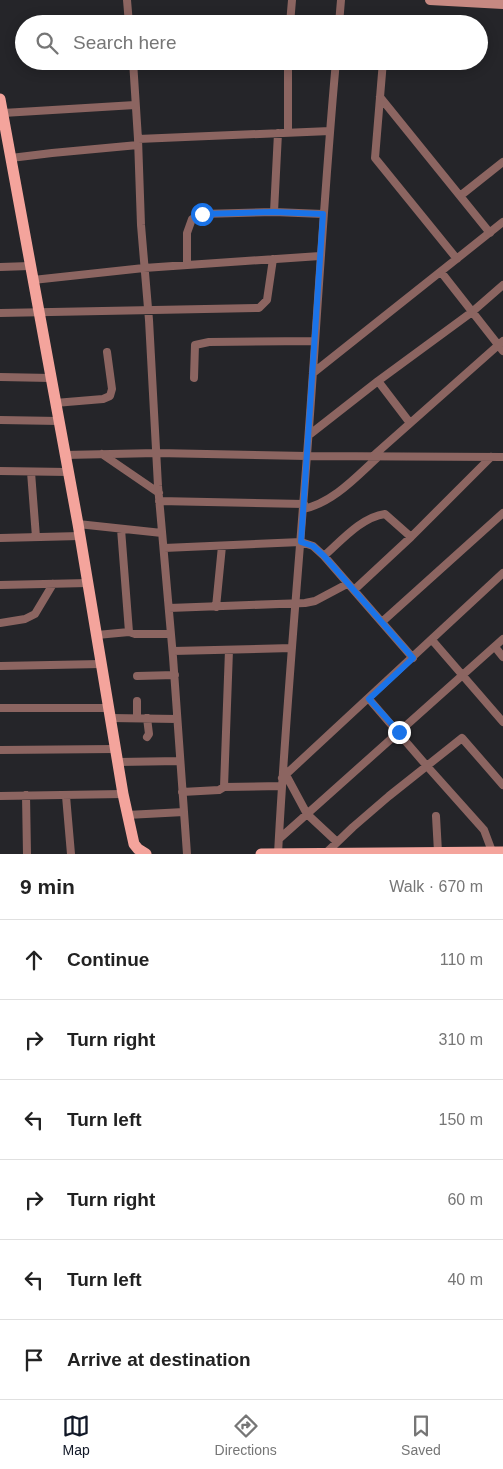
<!DOCTYPE html>
<html lang="en">
<head>
<meta charset="utf-8">
<style>
	:root { --surface:#fff; --page:#f2f2f2; --text:#222; --muted:#767676; --line:#e0e0e0; --accent:#111827 }
	body { margin:0; font-family:Arial,sans-serif; background:var(--page); color:var(--text) }
	.stop { position:absolute; width:15px; height:15px; margin:-11px; border:4px solid #1a73e8; border-radius:50%; background:#fff }
	.stop.end { background:#1a73e8; border-color:#fff; box-shadow:0 1px 5px #0008 }
	.list { margin:0; padding:0; list-style:none }
	h2 { display:flex; justify-content:space-between; align-items:center; height:65px; margin:0; padding:0 20px; font-size:21px }
	h2 small { font-size:16px; font-weight:400; color:var(--muted) }
	.list li { display:grid; grid-template-columns:32px 1fr auto; gap:15px; align-items:center; box-sizing:border-box; height:80px; padding:0 20px; border-top:1px solid var(--line) }
	.list b { display:block; font-size:19px; white-space:nowrap }
	.list em { font-size:16px; font-style:normal; color:var(--muted) }
	.icon { flex:none; width:28px; height:28px; fill:none; stroke:currentColor; stroke-width:2; stroke-linecap:round; stroke-linejoin:round }
	.map { position:relative; flex:none; width:503px; height:854px; overflow:hidden }
	.search { position:absolute; background:var(--surface); box-shadow:0 2px 12px #0003; left:15px; right:15px; top:15px; height:55px; display:flex; align-items:center; gap:12px; box-sizing:border-box; padding:0 18px; border-radius:28px; color:var(--muted); font-size:19px }
	.sheet { height:545px; background:var(--surface) }
	nav { display:flex; justify-content:space-around; align-items:center; box-sizing:border-box; height:70px; border-top:1px solid var(--line); background:var(--surface); font-size:14px; color:var(--muted) }
	nav a { display:grid; justify-items:center; gap:2px }
	nav .on { color:var(--accent) }
	.map>svg:first-child { display:block }
	.lines { fill:none; stroke-linecap:round; stroke-linejoin:round }
	.street { stroke:#8c6561; stroke-width:8 }
	.secondary { stroke:#c68982; stroke-width:10 }
	.primary { stroke:#f4a49c; stroke-width:11 }
	.route { stroke:#1a73e8; stroke-width:6 }
</style>
</head>
<body>
<div class="map">
<svg width="503" height="854" viewBox="0 0 503 854">
	<rect width="100%" height="100%" fill="#252529"/>
	<g class="lines">
		<path class="street" d="M 127,0 L 129,24
			M 290,24 L 292,0
			M 339,24 L 341,0
			M 133,61 L 138,139 L 141,225 L 149,320 L 158,486 L 173,657 L 187,854
			M 383,61 L 375,158 L 457,259
			M 380,97 L 490,233
			M 3,113 L 135,105
			M 288,132 L 288,61
			M 138,139 L 330,131
			M 11,158 L 52,153 L 138,145
			M 460,196 L 503,162
			M 274,212 L 278,133
			M 187,264 L 187,233 L 192,219 L 202,214 L 274,212 L 323,214
			M 0,267 L 30,266
			M 441,272 L 503,351
			M 33,280 L 144,268 L 320,256
			M 0,313 L 259,308 L 267,300 L 273,259
			M 313,373 L 503,222
			M 0,377 L 51,378
			M 194,378 L 195,345 L 209,342 L 315,341
			M 378,381 L 410,423
			M 55,403 L 103,399 L 110,396 L 112,389 L 107,352
			M 0,420 L 59,421
			M 309,435 L 378,381 L 472,312 L 503,285
			M 102,454 L 159,493
			M 65,455 L 157,453 L 307,456 L 503,457
			M 372,457 L 503,341
			M 0,471 L 68,472
			M 31,472 L 36,537
			M 159,501 L 304,504
			M 303,509 C 333,503 357,476 378,457
			M 78,524 L 162,533
			M 121,529 L 129,632 L 135,634 L 171,634
			M 0,538 L 80,536
			M 164,548 L 301,542 L 313,546 L 324,556 L 413,658
			M 324,556 C 342,540 362,517 385,514 L 411,537
			M 0,585 L 88,583
			M 354,590 L 411,537 L 491,457
			M 216,607 L 222,546
			M 169,608 L 305,603 L 315,601 L 347,584
			M 383,621 L 503,513
			M 0,623 L 25,619 L 35,614 L 53,584
			M 97,635 L 129,632
			M 432,640 L 503,722
			M 495,647 L 503,657
			M 173,651 L 292,648
			M 0,666 L 101,664
			M 137,676 L 175,675
			M 369,699 L 426,765 L 484,830 L 493,854
			M 137,701 L 137,718
			M 0,708 L 109,708
			M 111,718 L 177,719
			M 147,718 L 149,734 L 147,737
			M 0,750 L 115,749
			M 118,762 L 180,761
			M 286,775 L 307,814 L 337,842
			M 282,778 L 503,573
			M 224,787 L 282,786
			M 182,792 L 219,790 L 224,787 L 229,650
			M 26,795 L 27,854
			M 0,796 L 123,794
			M 66,796 L 71,854
			M 127,815 L 184,812
			M 436,816 L 438,852
			M 279,839 L 503,639
			M 326,853 L 353,827 L 389,796 L 462,738 L 503,785
			M 278,854 C 285,721 297,588 307,455 C 317,324 324,193 336,61"/>
		<path class="secondary" d="M 430,0 L 503,4"/>
		<path class="primary" d="M 0,99 L 78,524 L 123,794 L 134,844 L 138,849 L 146,854
			M 261,854 L 503,852"/>
	</g>
	<g class="lines">
		<path class="route" d="M 202,214 L 274,212 L 323,214 L 301,542 L 313,546 L 324,556 L 413,658 L 369,699 L 399,732"/>
	</g>
</svg>
<div class="stop" style="left:202px;top:214px"></div>
<div class="stop end" style="left:399px;top:732px"></div>
<div class="search"><svg class="icon" aria-label="search" viewBox="0 0 24 24"><circle cx="10" cy="10" r="6"/><path d="M15 15l6 6"/></svg>Search here</div>
</div>
<section class="sheet">
<h2>9 min<small>Walk · 670 m</small></h2>
<ul class="list">
<li><svg class="icon" aria-label="ahead" viewBox="0 0 24 24"><path d="M12 20V5M6 11l6-6 6 6"/></svg><div><b>Continue</b></div><em>110 m</em></li>
<li><svg class="icon" aria-label="right" viewBox="0 0 24 24"><path d="M7 20v-9h11M14 6l5 5-5 5"/></svg><div><b>Turn right</b></div><em>310 m</em></li>
<li><svg class="icon" aria-label="left" viewBox="0 0 24 24"><path d="M17 20v-9H6M10 6l-5 5 5 5"/></svg><div><b>Turn left</b></div><em>150 m</em></li>
<li><svg class="icon" aria-label="right" viewBox="0 0 24 24"><path d="M7 20v-9h11M14 6l5 5-5 5"/></svg><div><b>Turn right</b></div><em>60 m</em></li>
<li><svg class="icon" aria-label="left" viewBox="0 0 24 24"><path d="M17 20v-9H6M10 6l-5 5 5 5"/></svg><div><b>Turn left</b></div><em>40 m</em></li>
<li><svg class="icon" aria-label="arrive" viewBox="0 0 24 24"><path d="M6 21V4h12l-3 4 3 4H6"/></svg><div><b>Arrive at destination</b></div></li>
</ul>
</section>
<nav>
<a class="on"><svg class="icon" aria-label="map" viewBox="0 0 24 24"><path d="M3 6l6-2 6 2 6-2v14l-6 2-6-2-6 2zM9 4v14M15 6v14"/></svg>Map</a>
<a><svg class="icon" aria-label="directions" viewBox="0 0 24 24"><path d="M12 3l9 9-9 9-9-9zM9 14v-3h6M13 9l2 2-2 2"/></svg>Directions</a>
<a><svg class="icon" aria-label="saved" viewBox="0 0 24 24"><path d="M7 4h10v16l-5-4-5 4z"/></svg>Saved</a>
</nav>
</body>
</html>
